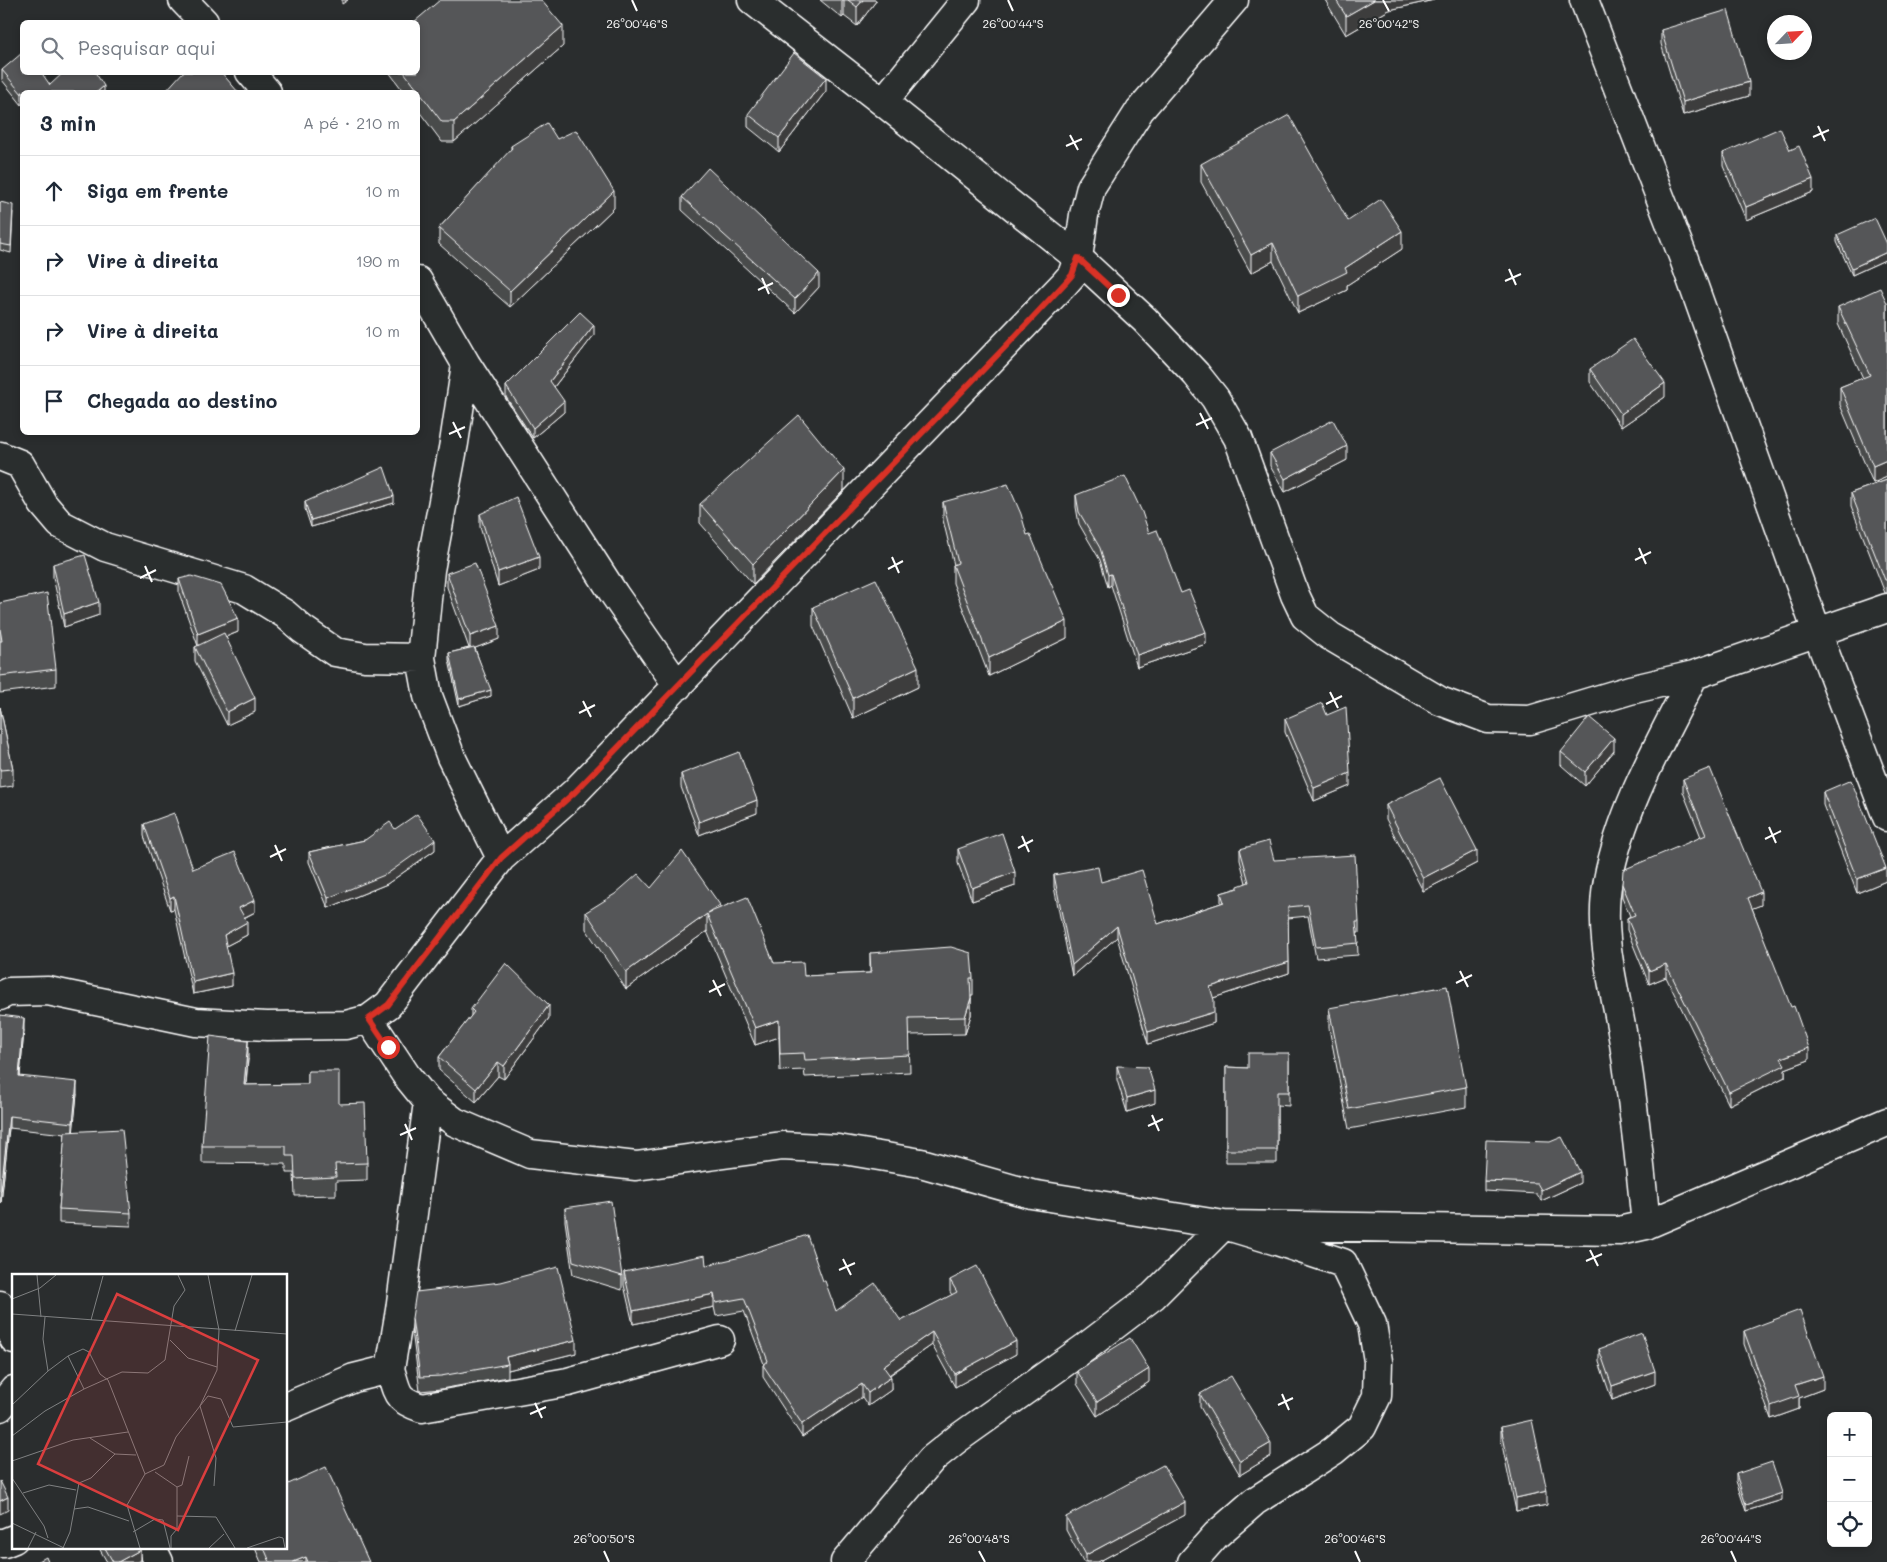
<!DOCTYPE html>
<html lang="pt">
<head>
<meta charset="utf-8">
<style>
	:root { --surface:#fff; --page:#f6f6f7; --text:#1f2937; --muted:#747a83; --line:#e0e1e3 }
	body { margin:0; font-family:Mali,sans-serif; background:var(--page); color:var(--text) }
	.controls { position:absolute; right:15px; bottom:15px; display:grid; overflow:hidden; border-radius:8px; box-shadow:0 2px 8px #0003 }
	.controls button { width:45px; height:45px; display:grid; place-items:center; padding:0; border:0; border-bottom:1px solid var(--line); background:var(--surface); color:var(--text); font:25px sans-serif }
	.compass { position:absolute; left:1767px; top:15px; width:45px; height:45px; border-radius:50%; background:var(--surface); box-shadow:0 2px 8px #0003; rotate:65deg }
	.stop { position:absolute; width:15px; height:15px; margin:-11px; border:4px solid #d93025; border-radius:50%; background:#fff }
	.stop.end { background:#d93025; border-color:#fff; box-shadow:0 1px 5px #0008 }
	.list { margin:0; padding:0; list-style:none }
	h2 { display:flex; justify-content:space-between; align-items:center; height:65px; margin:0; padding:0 20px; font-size:21px }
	h2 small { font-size:16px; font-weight:400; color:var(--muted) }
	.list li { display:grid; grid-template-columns:32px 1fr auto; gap:15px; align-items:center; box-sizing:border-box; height:70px; padding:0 20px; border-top:1px solid var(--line) }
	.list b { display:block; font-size:19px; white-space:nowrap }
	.list em { font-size:16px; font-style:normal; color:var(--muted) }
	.icon { flex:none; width:28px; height:28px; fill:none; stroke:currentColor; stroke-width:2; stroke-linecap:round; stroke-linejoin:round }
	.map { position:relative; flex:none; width:1887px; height:1562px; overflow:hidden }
	.search { position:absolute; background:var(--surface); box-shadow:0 2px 8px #0003; left:20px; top:20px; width:400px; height:55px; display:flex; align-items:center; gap:12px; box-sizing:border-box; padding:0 18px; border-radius:8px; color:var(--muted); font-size:19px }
	.panel { position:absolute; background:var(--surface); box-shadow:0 2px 8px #0003; left:20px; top:90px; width:400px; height:345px; border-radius:8px }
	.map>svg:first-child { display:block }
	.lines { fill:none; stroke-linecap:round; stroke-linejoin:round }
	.street-casing { stroke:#fff; stroke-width:31 }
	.street { stroke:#2a2d2e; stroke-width:28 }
	.wall { fill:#494b4c; stroke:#fff }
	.shaded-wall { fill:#3c3d3e; stroke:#fff }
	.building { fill:#555758; stroke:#fff }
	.route { stroke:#d93025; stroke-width:6 }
	.ticks { fill:none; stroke:#fff; stroke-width:2 }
	.inset-road { fill:none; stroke:#7f8182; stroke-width:1 }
	.view { fill:#da3e3e; fill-opacity:0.15; stroke:#da3e3e; stroke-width:2.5 }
	.inset-edge { fill:none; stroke:#fff; stroke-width:2.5 }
	.ticks-label { font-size:12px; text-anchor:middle; fill:#fff; stroke:#2a2d2e; stroke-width:4.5; stroke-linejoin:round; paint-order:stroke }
</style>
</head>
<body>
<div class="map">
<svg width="1887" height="1562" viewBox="0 0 1887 1562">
	<rect width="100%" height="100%" fill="#2a2d2e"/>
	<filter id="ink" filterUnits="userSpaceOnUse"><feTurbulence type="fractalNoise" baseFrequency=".02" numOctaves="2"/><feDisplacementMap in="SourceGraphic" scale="10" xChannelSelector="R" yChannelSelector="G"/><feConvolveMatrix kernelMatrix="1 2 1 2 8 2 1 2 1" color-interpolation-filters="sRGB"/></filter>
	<g filter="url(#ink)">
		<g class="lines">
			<defs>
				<path id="street" d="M 183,0 L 204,22
					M 752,0 L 883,102 L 1078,258 L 1145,320 L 1196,374 L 1215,398 L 1238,438 L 1295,595 L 1305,616 L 1330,636 L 1440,701 L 1488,719 L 1530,720 L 1630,690 L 1694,675 L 1887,608
					M 1584,0 L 1684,259 L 1817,632 L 1887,817
					M 250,72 L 267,92
					M 883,102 L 966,0
					M 418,281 L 466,364 L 614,594 L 678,686
					M 466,364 L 454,443 L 430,570 L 421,658 L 428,696 L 451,757 L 501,858
					M 0,456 L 20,464 L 43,504 L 60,524 L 105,547 L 244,589 L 285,614 L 302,629 L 335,652 L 365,657 L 421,658
					M 0,996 L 8,992 L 48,991 L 196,1022 L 267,1026 L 346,1025 L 369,1019 L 388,1005 L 501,858 L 575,792 L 1065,283 L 1072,275 L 1078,258 L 1084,215 L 1091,187 L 1140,110 L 1234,0
					M 369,1019 L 406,1075 L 428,1102 L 455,1122 L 530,1154 L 636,1166 L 782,1146 L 838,1149 L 921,1163 L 1031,1194 L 1224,1225 L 1619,1231 L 1646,1225 L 1887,1122
					M 1646,1225 C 1640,1162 1633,1099 1623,1037 C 1614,985 1598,933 1608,880 C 1622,807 1661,741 1694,675
					M 0,1305 L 14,1339
					M 390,1369 C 398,1394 395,1399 422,1408 L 568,1382 L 720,1340
					M 0,1407 L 14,1390
					M 286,1407 L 354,1378 L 390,1369 L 400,1310 L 428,1102
					M 0,1543 L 4,1543 L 14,1539
					M 152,1548 L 159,1562
					M 845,1562 L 932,1459 L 957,1439 L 1086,1347 L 1153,1296 L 1224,1225 L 1277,1241 L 1343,1263 L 1372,1324 L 1378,1361 L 1377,1396 L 1362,1427 L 1333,1451 L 1255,1501 L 1216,1535 L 1192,1562"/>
			</defs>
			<use href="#street" class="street-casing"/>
			<use href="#street" class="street"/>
		</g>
		<path class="wall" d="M 820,0 L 876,0 L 876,1 L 857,26 L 844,16 L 842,18 Z
			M 1325,0 L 1434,0 L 1389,10 L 1346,35 Z
			M 1661,30 L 1749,96 L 1683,115 L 1661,44 Z
			M 563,46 L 454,142 L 442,142 L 418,110 L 418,92 L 404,92 L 389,72 L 418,72 Z
			M 2,70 L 50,85 L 104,92 L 22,92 L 22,105 L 2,80 Z
			M 826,91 L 779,152 L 748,127 L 748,114 Z
			M 557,139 L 614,208 L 510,307 L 439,244 L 439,228 L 511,150 L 511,146 Z
			M 1790,150 L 1813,192 L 1746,220 L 1723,166 L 1723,153 Z
			M 1201,164 L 1348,221 L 1402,249 L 1347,285 L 1347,290 L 1298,313 L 1273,261 L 1251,273 L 1201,182 Z
			M 682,197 L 819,287 L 795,313 L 682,210 Z
			M 0,202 L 13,212 L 11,253 L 0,250 Z
			M 1837,235 L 1887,244 L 1887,259 L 1852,275 L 1837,242 Z
			M 1887,303 L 1887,477 L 1873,483 L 1840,405 L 1840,387 L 1863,378 L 1838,324 L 1838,307 Z
			M 594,335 L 554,387 L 564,412 L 533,438 L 506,397 L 506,386 Z
			M 1590,369 L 1665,397 L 1621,427 L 1590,382 Z
			M 1270,453 L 1347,460 L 1285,492 L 1270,466 Z
			M 1887,480 L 1887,593 L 1885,593 L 1851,506 L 1851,493 Z
			M 844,490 L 753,584 L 700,523 L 700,504 Z
			M 1076,495 L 1149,533 L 1181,593 L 1206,644 L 1137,667 L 1111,585 L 1108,587 L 1100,560 L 1079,524 L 1076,507 Z
			M 305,502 L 394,503 L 311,527 L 305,509 Z
			M 943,502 L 1027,535 L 1067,638 L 989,676 L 953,583 L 953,565 L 954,565 L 943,520 Z
			M 480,514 L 539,570 L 498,586 L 480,527 Z
			M 53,564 L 99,615 L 64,627 L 53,577 Z
			M 447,573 L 499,639 L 475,648 L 491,696 L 459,706 L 449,660 L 449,653 L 469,648 L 447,587 Z
			M 179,579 L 238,632 L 226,637 L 255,712 L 227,725 L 195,661 L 195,647 L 198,646 L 179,593 Z
			M 0,603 L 56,669 L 56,686 L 0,693 Z
			M 813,607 L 918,687 L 853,718 L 813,626 Z
			M 0,707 L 13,769 L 13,786 L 0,788 Z
			M 1285,719 L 1350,786 L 1314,801 L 1285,732 Z
			M 1614,751 L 1585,786 L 1561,765 L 1561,752 Z
			M 681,774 L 757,813 L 699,835 L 681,787 Z
			M 1683,779 L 1761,905 L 1752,908 L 1809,1060 L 1785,1069 L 1785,1077 L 1729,1105 L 1666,977 L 1649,984 L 1627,930 L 1627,918 L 1630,916 L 1622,897 L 1622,884 L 1701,837 L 1683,792 Z
			M 1823,792 L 1886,881 L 1857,893 L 1823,805 Z
			M 1386,805 L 1477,863 L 1423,891 L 1386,819 Z
			M 144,824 L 193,869 L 255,912 L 244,918 L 247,935 L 226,946 L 232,986 L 193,994 L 174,909 L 170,910 L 144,836 Z
			M 395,829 L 435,850 L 387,884 L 328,908 L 309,862 L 309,852 L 365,840 Z
			M 958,849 L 1015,886 L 972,901 L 958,863 Z
			M 1240,849 L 1274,860 L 1359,922 L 1359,933 L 1357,933 L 1358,955 L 1316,958 L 1308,916 L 1288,918 L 1289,973 L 1213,998 L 1214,1023 L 1148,1044 L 1117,937 L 1072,976 L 1054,887 L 1054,875 L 1101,882 L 1158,924 L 1221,903 L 1221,893 L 1238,888 L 1246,883 L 1240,860 Z
			M 651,888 L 720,908 L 774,963 L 804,976 L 870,973 L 870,953 L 973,978 L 973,995 L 971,995 L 971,1015 L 965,1034 L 909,1035 L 910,1072 L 805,1077 L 804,1070 L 780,1071 L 779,1037 L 755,1045 L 707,931 L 626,989 L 586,929 L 586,912 Z
			M 1329,1008 L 1466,1087 L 1466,1107 L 1349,1129 L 1329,1028 Z
			M 471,1009 L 549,1018 L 504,1079 L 498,1076 L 476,1102 L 439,1070 L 439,1057 L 471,1016 Z
			M 0,1015 L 24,1030 L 20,1076 L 77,1094 L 73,1131 L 131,1213 L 131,1226 L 59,1223 L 59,1209 L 65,1134 L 9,1128 L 1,1203 L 0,1203 Z
			M 1289,1053 L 1289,1106 L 1277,1105 L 1277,1163 L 1226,1163 L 1226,1067 L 1248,1068 Z
			M 248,1059 L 246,1085 L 308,1084 L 308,1071 L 339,1104 L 367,1163 L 367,1180 L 336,1181 L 336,1195 L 295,1196 L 294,1173 L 286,1173 L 286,1164 L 202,1163 L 202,1146 Z
			M 1117,1066 L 1155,1103 L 1127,1112 L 1117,1080 Z
			M 1484,1181 L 1580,1183 L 1541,1201 L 1537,1194 L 1484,1191 Z
			M 565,1208 L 622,1276 L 622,1290 L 573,1275 L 565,1221 Z
			M 706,1265 L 823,1281 L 836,1311 L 901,1321 L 952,1295 L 950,1292 L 950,1280 L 1016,1354 L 955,1387 L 932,1345 L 890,1375 L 891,1390 L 868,1406 L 862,1397 L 802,1437 L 763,1377 L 763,1365 L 764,1364 L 744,1311 L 716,1316 L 714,1307 L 633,1324 L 624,1285 L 624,1272 Z
			M 412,1318 L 576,1353 L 508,1370 L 508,1377 L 441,1389 L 420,1391 L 412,1331 Z
			M 1744,1331 L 1823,1389 L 1799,1398 L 1799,1409 L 1771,1419 L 1744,1344 Z
			M 1599,1349 L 1655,1384 L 1612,1400 L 1599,1362 Z
			M 1077,1371 L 1149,1382 L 1097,1416 L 1077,1384 Z
			M 1200,1394 L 1271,1456 L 1240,1475 L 1200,1407 Z
			M 1501,1427 L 1547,1505 L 1516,1511 L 1501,1440 Z
			M 1736,1474 L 1782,1500 L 1746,1511 L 1736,1481 Z
			M 1185,1515 L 1098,1562 L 1083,1562 L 1066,1530 L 1066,1517 Z
			M 99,1548 L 140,1548 L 140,1560 L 137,1562 L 107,1562 Z
			M 255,1548 L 286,1548 L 369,1562 L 261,1562 Z"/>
		<path class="shaded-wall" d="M 342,0 L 348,0 L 342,4 Z
			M 842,0 L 844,0 L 844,16 L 842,18 Z
			M 863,0 L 876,0 L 876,1 L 857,26 L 857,7 Z
			M 1374,0 L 1434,0 L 1389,10 L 1346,35 L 1346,16 Z
			M 563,26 L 563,46 L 454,142 L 454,122 Z
			M 826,78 L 826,91 L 779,152 L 779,138 Z
			M 1749,82 L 1749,96 L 1683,115 L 1683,102 Z
			M 104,86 L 104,92 L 97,92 Z
			M 1813,179 L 1813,192 L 1746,220 L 1746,207 Z
			M 614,191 L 614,208 L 510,307 L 510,291 Z
			M 1402,231 L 1402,249 L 1347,285 L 1347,290 L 1298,313 L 1298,296 L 1345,268 Z
			M 1273,243 L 1273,261 L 1251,273 L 1251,255 Z
			M 1887,252 L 1887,259 L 1852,275 L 1852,268 Z
			M 819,273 L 819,287 L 795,313 L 795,299 Z
			M 594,325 L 594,335 L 550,392 L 550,381 Z
			M 1665,383 L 1665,397 L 1621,427 L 1621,414 Z
			M 564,401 L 564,412 L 533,438 L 533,428 Z
			M 1347,446 L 1347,460 L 1285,492 L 1285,479 Z
			M 1887,460 L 1887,477 L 1873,483 L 1873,466 Z
			M 844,470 L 844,490 L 753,584 L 753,564 Z
			M 394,496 L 394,503 L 311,527 L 311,520 Z
			M 539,557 L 539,570 L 498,586 L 498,572 Z
			M 1111,574 L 1111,585 L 1108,587 L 1108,575 Z
			M 99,602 L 99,615 L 64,627 L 64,614 Z
			M 238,618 L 238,632 L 198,648 L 198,634 Z
			M 1067,621 L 1067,638 L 989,676 L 989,658 Z
			M 499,626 L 499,639 L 470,650 L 470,636 Z
			M 1206,632 L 1206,644 L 1137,667 L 1137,655 Z
			M 918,667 L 918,687 L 853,718 L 853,698 Z
			M 491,690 L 491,696 L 459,706 L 459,699 Z
			M 255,698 L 255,712 L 227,725 L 227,712 Z
			M 1614,738 L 1614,751 L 1585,786 L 1585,772 Z
			M 1350,773 L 1350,786 L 1314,801 L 1314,788 Z
			M 757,800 L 757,813 L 699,835 L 699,822 Z
			M 435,840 L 435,850 L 387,884 L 328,908 L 328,898 Z
			M 1477,850 L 1477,863 L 1423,891 L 1423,878 Z
			M 1886,868 L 1886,881 L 1857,893 L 1857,879 Z
			M 1015,872 L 1015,886 L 972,901 L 972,888 Z
			M 1761,892 L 1761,905 L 1748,910 L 1748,898 Z
			M 174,896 L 174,909 L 170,910 L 170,898 Z
			M 255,900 L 255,912 L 239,920 L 239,908 Z
			M 720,905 L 720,922 L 708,913 Z
			M 707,914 L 707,931 L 626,989 L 626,972 Z
			M 247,922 L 247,935 L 224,947 L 224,935 Z
			M 1117,926 L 1117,937 L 1072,976 L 1072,965 Z
			M 1289,962 L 1289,973 L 1210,999 L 1210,987 Z
			M 1666,964 L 1666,977 L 1649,984 L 1649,971 Z
			M 232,973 L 232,986 L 193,994 L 193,982 Z
			M 971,998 L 971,1015 L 965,1034 L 965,1017 Z
			M 549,1005 L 549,1018 L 504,1079 L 504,1066 Z
			M 1214,1012 L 1214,1023 L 1148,1044 L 1148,1032 Z
			M 24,1018 L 24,1030 L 19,1087 L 19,1076 Z
			M 779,1020 L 779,1037 L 755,1045 L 755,1028 Z
			M 248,1041 L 248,1059 L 244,1102 L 244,1085 Z
			M 1809,1048 L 1809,1060 L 1785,1069 L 1785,1077 L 1729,1105 L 1729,1092 L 1781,1058 Z
			M 498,1062 L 498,1076 L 476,1102 L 476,1089 Z
			M 77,1082 L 77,1094 L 73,1135 L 73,1123 Z
			M 1155,1090 L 1155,1103 L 1127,1112 L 1127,1098 Z
			M 9,1116 L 9,1128 L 1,1203 L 1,1191 Z
			M 1580,1172 L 1580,1183 L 1541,1201 L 1541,1190 Z
			M 714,1294 L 714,1307 L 633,1324 L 633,1311 Z
			M 932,1332 L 932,1345 L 883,1379 L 883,1366 Z
			M 576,1340 L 576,1353 L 508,1370 L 508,1364 L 506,1357 Z
			M 1016,1341 L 1016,1354 L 955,1387 L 955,1374 Z
			M 1149,1369 L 1149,1382 L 1097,1416 L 1097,1402 Z
			M 1655,1371 L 1655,1384 L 1612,1400 L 1612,1386 Z
			M 1823,1376 L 1823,1389 L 1799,1398 L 1799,1409 L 1771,1419 L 1771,1406 L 1795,1385 Z
			M 891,1377 L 891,1390 L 868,1406 L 868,1393 Z
			M 862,1384 L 862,1397 L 802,1437 L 802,1424 Z
			M 1271,1443 L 1271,1456 L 1240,1475 L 1240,1461 Z
			M 1547,1491 L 1547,1505 L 1516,1511 L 1516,1498 Z
			M 1782,1493 L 1782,1500 L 1746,1511 L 1746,1505 Z
			M 8,1497 L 8,1510 L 0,1514 L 0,1501 Z
			M 1185,1502 L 1185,1515 L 1098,1562 L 1086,1562 L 1086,1555 Z
			M 140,1550 L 140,1560 L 137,1562 L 118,1562 Z
			M 306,1557 L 306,1562 L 293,1562 Z"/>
		<path class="building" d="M 440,0 L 541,0 L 563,26 L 454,122 L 442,122 L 404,72 L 418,72 L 418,22 L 414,22 Z
			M 848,0 L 863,0 L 857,7 Z
			M 1336,0 L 1374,0 L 1346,16 Z
			M 1728,10 L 1749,82 L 1683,102 L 1661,30 Z
			M 22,53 L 22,72 L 41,72 L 50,85 L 64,72 L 95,72 L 104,86 L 97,92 L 22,92 L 22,94 L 2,70 Z
			M 794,53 L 826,78 L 779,138 L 748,114 Z
			M 183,72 L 221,72 L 238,92 L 165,92 Z
			M 1289,115 L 1348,221 L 1381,199 L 1402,231 L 1345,268 L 1347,272 L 1298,296 L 1273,243 L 1251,255 L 1201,164 Z
			M 547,123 L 557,139 L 576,130 L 614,191 L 510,291 L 439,228 L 512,148 L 511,146 Z
			M 1780,128 L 1790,150 L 1799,146 L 1813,179 L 1746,207 L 1723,153 Z
			M 708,168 L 819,273 L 795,299 L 682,197 Z
			M 0,202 L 13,205 L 11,246 L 0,244 Z
			M 1875,218 L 1887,244 L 1887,252 L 1852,268 L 1837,235 Z
			M 1880,288 L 1887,303 L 1887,460 L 1873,466 L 1840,387 L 1870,375 L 1838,307 Z
			M 580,312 L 594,325 L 550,381 L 564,401 L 533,428 L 506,386 Z
			M 1633,339 L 1665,383 L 1621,414 L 1590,369 Z
			M 799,415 L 844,470 L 753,564 L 700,504 Z
			M 1333,420 L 1347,446 L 1285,479 L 1270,453 Z
			M 384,467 L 394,496 L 311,520 L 305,502 Z
			M 1125,476 L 1142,512 L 1149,533 L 1157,530 L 1181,593 L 1189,590 L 1206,632 L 1137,655 L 1111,574 L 1108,575 L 1100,548 L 1079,512 L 1076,495 Z
			M 1887,480 L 1887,580 L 1885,580 L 1851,493 Z
			M 1008,484 L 1021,514 L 1027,535 L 1030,534 L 1067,621 L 989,658 L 953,565 L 958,563 L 943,502 Z
			M 516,497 L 539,557 L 498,572 L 480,514 Z
			M 85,555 L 99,602 L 64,614 L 53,564 Z
			M 475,563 L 499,626 L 470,636 L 447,573 Z
			M 191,576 L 221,585 L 238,618 L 198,634 L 179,579 Z
			M 876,579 L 918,667 L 853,698 L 813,607 Z
			M 47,593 L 56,669 L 0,676 L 0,641 L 2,641 L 0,629 L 0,603 Z
			M 224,633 L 255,698 L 227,712 L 195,647 Z
			M 474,647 L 491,690 L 459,699 L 449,653 Z
			M 1322,703 L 1327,715 L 1346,707 L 1350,773 L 1314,788 L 1285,719 Z
			M 0,707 L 13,769 L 0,770 Z
			M 1589,717 L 1614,738 L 1585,772 L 1561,752 Z
			M 739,752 L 757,800 L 699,822 L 681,774 Z
			M 1710,768 L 1761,892 L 1748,898 L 1791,1007 L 1794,1006 L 1809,1048 L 1781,1058 L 1785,1065 L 1729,1092 L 1666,964 L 1649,971 L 1627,918 L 1635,915 L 1622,884 L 1623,870 L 1706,835 L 1683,779 Z
			M 1440,778 L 1477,850 L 1423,878 L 1386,805 Z
			M 1851,780 L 1886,868 L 1857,879 L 1823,792 Z
			M 174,813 L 193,869 L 235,852 L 255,900 L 239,908 L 247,922 L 224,935 L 232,973 L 193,982 L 174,896 L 170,898 L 144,824 Z
			M 417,814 L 435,840 L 387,874 L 328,898 L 309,852 L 365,840 L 390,822 L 395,829 Z
			M 1002,833 L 1015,872 L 972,888 L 958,849 Z
			M 1269,841 L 1274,860 L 1355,855 L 1359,922 L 1356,922 L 1358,943 L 1316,947 L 1308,905 L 1288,907 L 1289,962 L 1210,987 L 1214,1000 L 1214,1012 L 1148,1032 L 1117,926 L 1072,965 L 1054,875 L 1098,867 L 1101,882 L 1142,870 L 1158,924 L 1224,902 L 1221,893 L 1238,888 L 1238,886 L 1249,882 L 1240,849 Z
			M 682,851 L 720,905 L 708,913 L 747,897 L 774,963 L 803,962 L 804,976 L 871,973 L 870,953 L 951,947 L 971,953 L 973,978 L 970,978 L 971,998 L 965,1017 L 909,1018 L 910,1055 L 805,1060 L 804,1053 L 780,1054 L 779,1020 L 755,1028 L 707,914 L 626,972 L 586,912 L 615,894 L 638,874 L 651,888 Z
			M 506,963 L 549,1005 L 504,1066 L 498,1062 L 476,1089 L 439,1057 L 474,1012 L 471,1009 Z
			M 1447,986 L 1466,1087 L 1349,1109 L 1329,1008 Z
			M 0,1015 L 24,1018 L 19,1076 L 77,1082 L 73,1123 L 9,1116 L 1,1191 L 0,1191 Z
			M 210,1036 L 248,1041 L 244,1085 L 308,1084 L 308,1071 L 339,1071 L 339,1104 L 365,1103 L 367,1163 L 335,1164 L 336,1177 L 295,1179 L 294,1156 L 286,1156 L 286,1146 L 202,1146 Z
			M 1248,1053 L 1289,1053 L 1289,1092 L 1277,1092 L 1277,1150 L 1226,1150 L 1226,1067 L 1248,1068 Z
			M 1117,1066 L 1148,1067 L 1155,1090 L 1127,1098 Z
			M 122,1129 L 131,1213 L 59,1209 L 65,1132 Z
			M 1562,1137 L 1580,1172 L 1541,1190 L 1537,1183 L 1484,1181 L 1486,1140 L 1550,1142 Z
			M 611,1201 L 622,1276 L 573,1261 L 565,1208 Z
			M 807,1235 L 823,1281 L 825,1281 L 836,1311 L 875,1283 L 901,1321 L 957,1292 L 950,1280 L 977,1266 L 1016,1341 L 955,1374 L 932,1332 L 883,1366 L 891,1377 L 868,1393 L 862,1384 L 802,1424 L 763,1365 L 768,1361 L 744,1298 L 716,1303 L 714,1294 L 633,1311 L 624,1272 L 705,1255 L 706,1265 L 741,1257 Z
			M 558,1267 L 576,1340 L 506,1357 L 508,1364 L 441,1376 L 420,1377 L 412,1318 L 416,1292 L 501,1282 Z
			M 1800,1310 L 1823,1376 L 1795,1385 L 1799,1396 L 1771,1406 L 1744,1331 Z
			M 1642,1333 L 1655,1371 L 1612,1386 L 1599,1349 Z
			M 1130,1338 L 1149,1369 L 1097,1402 L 1077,1371 Z
			M 1231,1376 L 1271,1443 L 1240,1461 L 1200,1394 Z
			M 1532,1420 L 1547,1491 L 1516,1498 L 1501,1427 Z
			M 1772,1462 L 1782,1493 L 1746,1505 L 1736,1474 Z
			M 1163,1465 L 1185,1502 L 1086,1555 L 1066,1517 Z
			M 326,1467 L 369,1562 L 308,1562 L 306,1557 L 293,1562 L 270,1562 L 264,1548 L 286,1548 L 286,1485 Z
			M 0,1481 L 8,1497 L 0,1501 Z
			M 105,1548 L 140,1548 L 140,1550 L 118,1562 L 113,1562 Z
			M 46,1557 L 48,1562 L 37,1562 Z"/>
	</g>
	<g class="lines" filter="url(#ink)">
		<path class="route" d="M 388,1047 L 369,1019 L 388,1005 L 501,858 L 575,792 L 1008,344 L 1065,283 L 1072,275 L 1078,258 L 1118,295"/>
	</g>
	<path class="ticks" d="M 632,0 L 637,11M 1008,0 L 1013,11M 1383,0 L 1389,11M 1818,126 L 1825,141M 1070,135 L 1078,150M 1813,137 L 1829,130M 1066,146 L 1082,139M 1509,269 L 1516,285M 762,278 L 769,294M 1505,281 L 1521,274M 758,290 L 773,283M 1200,413 L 1208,429M 453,422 L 461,438M 1196,425 L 1212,418M 449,434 L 465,427M 1639,548 L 1646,564M 892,557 L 899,573M 1635,560 L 1651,552M 145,566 L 152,582M 888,569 L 903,561M 140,578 L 156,570M 1330,692 L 1338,708M 583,701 L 591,717M 1326,704 L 1342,696M 579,713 L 595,705M 1769,827 L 1776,843M 1022,836 L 1029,852M 1765,839 L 1781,831M 275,845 L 282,861M 1018,848 L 1033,840M 270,857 L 286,849M 1460,971 L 1468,987M 713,980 L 721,996M 1456,983 L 1472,975M 709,992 L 725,984M 1152,1115 L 1159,1131M 405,1124 L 412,1140M 1148,1126 L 1163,1119M 400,1135 L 416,1128M 1590,1250 L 1598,1266M 843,1259 L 851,1275M 1586,1261 L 1602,1254M 839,1270 L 855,1263M 1282,1394 L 1289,1410M 535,1403 L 542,1418M 1278,1405 L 1293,1398M 530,1414 L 546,1407M 604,1551 L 609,1562M 979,1551 L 985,1562M 1355,1551 L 1360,1562M 1731,1551 L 1736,1562"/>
	<g transform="translate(12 1274)">
		<rect width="275" height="275" fill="#2a2d2e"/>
		<path class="inset-road" d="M 25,1 L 29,43M 0,25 L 28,14 L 44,1M 0,40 L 275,60M 79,46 L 91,2M 223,57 L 240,1M 158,66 L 176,84 L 205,93M 56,82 L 72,115M 36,97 L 56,82 L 71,75 L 77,78 L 88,100 L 96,106 L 133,200 L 115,231 L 128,274M 0,131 L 36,97 L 31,65 L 33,43M 0,162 L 33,137 L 72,115 L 110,98 L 136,99 L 153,86 L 162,32 L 173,16 L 166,1M 78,164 L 103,180 L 124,181M 0,187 L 61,166 L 116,158M 143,198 L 165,213 L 165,255 L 159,262 L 159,274M 133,200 L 152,191 L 164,163 L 188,132 L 205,96 L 207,56 L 196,1M 0,204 L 32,252 L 36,264M 202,212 L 204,184 L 188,132 L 196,122 L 209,125 L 221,153 L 275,148M 165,213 L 170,211 L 177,182M 11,219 L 37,211 L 64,216M 62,235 L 76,233 L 117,247M 165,242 L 204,243 L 223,274M 0,249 L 52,274M 121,258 L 143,245 L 151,246 L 158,274M 16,274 L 24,258M 51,274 L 58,258 L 67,209 L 79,204 L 103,180M 197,274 L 212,260M 235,274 L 267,263 L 271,264 L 273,274"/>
		<path class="view" d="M 105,20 L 246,86 L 166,256 L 26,190 Z"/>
		<rect width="275" height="275" class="inset-edge"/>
	</g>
	<g class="ticks-label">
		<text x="637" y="28">26°00'46"S</text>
		<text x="1013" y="28">26°00'44"S</text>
		<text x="1389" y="28">26°00'42"S</text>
		<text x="604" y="1543">26°00'50"S</text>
		<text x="979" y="1543">26°00'48"S</text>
		<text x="1355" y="1543">26°00'46"S</text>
		<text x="1731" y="1543">26°00'44"S</text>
	</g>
</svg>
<div class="controls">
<button>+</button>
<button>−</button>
<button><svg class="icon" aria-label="locate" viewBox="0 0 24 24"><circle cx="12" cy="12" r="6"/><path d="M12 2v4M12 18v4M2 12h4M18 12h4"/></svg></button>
</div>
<svg class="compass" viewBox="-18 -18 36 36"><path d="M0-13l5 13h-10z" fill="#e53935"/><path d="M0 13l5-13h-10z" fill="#747a83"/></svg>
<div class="stop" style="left:388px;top:1047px"></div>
<div class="stop end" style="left:1118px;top:295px"></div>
<div class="search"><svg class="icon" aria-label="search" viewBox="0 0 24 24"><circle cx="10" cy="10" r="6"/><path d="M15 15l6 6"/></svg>Pesquisar aqui</div>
<section class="panel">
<h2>3 min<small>A pé · 210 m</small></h2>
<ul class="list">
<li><svg class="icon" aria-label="ahead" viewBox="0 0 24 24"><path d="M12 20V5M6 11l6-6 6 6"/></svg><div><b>Siga em frente</b></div><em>10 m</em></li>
<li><svg class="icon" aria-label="right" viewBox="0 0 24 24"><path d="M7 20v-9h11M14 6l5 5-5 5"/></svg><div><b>Vire à direita</b></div><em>190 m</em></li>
<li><svg class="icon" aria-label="right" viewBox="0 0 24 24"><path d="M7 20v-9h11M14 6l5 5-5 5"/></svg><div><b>Vire à direita</b></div><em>10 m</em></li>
<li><svg class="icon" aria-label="arrive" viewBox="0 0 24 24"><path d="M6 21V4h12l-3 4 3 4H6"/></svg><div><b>Chegada ao destino</b></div></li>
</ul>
</section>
</div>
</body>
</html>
